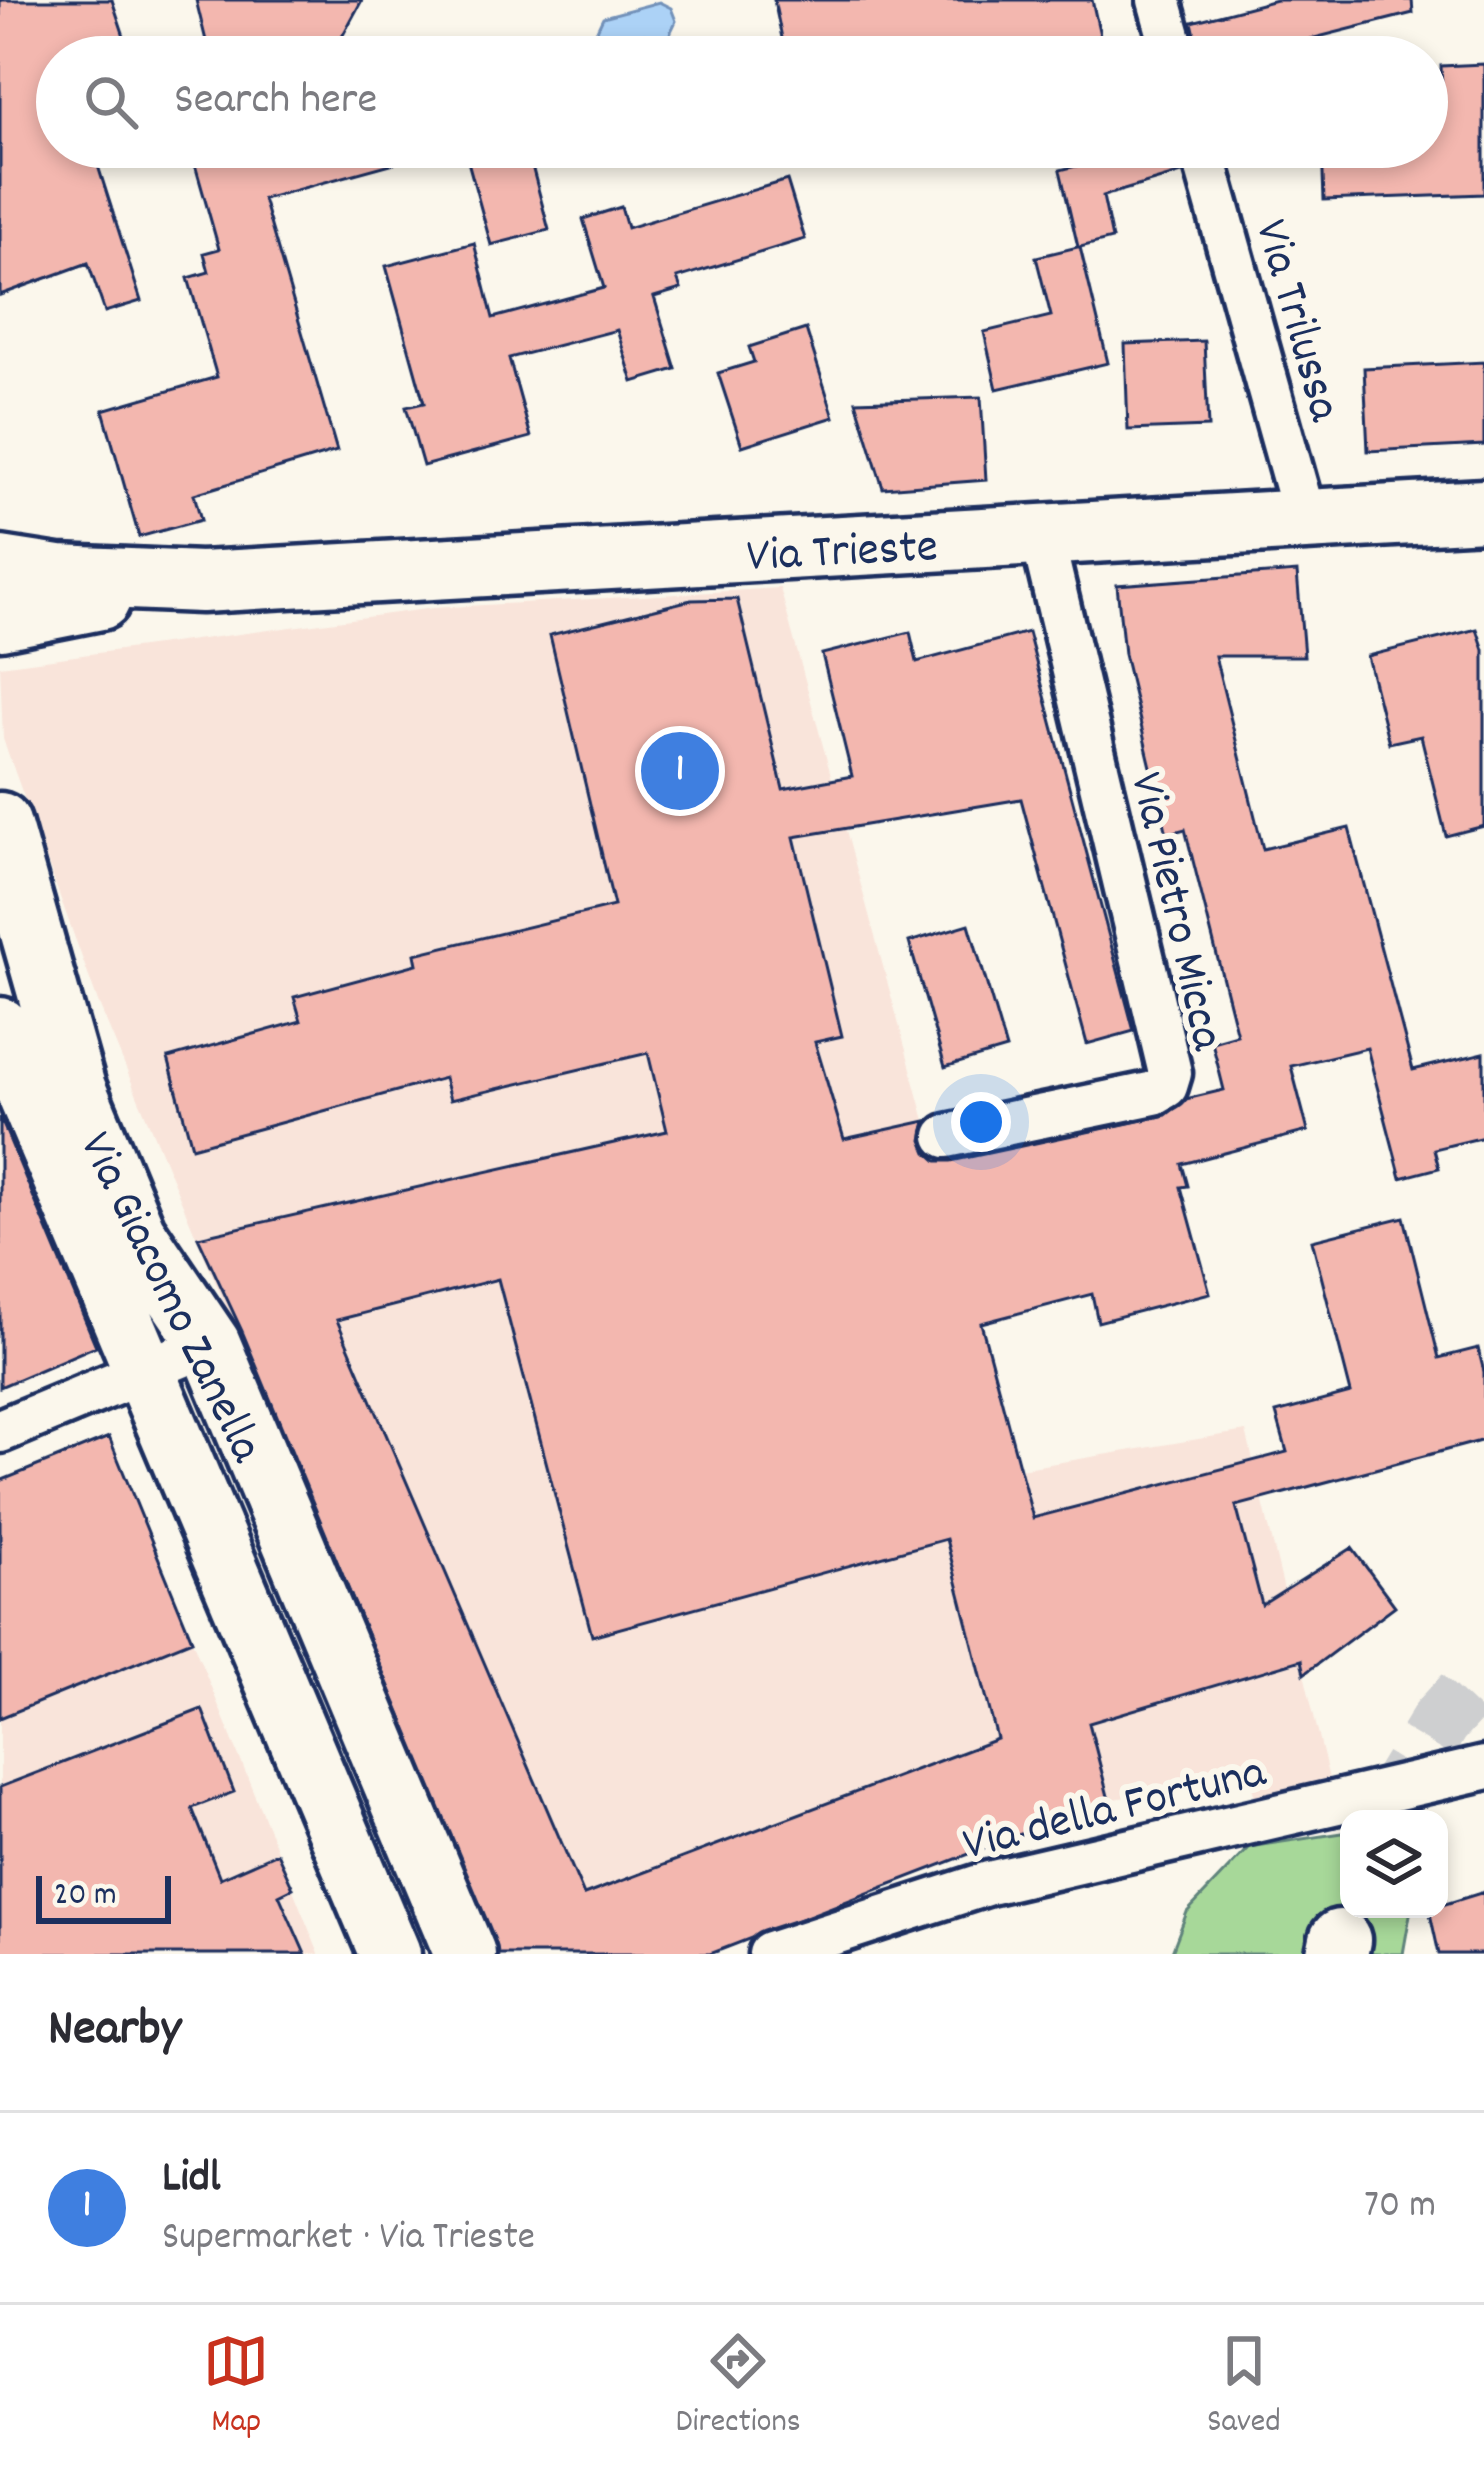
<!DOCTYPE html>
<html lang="en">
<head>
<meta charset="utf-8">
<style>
	:root { --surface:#fff; --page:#f2f2f3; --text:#2b2b33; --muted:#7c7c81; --line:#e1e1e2; --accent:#c8321e }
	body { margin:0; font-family:Dekko,sans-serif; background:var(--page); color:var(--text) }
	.controls { position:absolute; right:36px; bottom:36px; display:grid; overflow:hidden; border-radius:24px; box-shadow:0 6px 18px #0003 }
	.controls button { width:108px; height:108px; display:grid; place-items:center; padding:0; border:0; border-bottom:3px solid var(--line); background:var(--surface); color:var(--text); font:60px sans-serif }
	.scale { position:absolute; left:36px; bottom:30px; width:135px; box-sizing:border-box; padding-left:12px; border:6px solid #1b2f5e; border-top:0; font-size:33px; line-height:42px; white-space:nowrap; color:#1b2f5e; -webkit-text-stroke:9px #fbf7ec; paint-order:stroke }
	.you { position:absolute; left:981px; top:1122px; width:42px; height:42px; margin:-30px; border:9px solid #fff; border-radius:50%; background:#1a73e8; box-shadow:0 0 0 18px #1a73e833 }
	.badge { display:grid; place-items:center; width:78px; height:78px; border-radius:50%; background:var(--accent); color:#fff; font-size:39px; font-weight:700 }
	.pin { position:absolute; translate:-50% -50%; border:6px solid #fff; box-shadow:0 3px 12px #0006 }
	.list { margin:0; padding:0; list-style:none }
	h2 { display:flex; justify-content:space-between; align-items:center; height:156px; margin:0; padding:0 48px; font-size:51px }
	h2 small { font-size:39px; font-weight:400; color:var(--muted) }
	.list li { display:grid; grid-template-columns:78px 1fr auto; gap:36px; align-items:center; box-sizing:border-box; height:192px; padding:0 48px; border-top:3px solid var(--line) }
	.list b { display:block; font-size:45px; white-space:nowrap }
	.list p { margin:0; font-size:39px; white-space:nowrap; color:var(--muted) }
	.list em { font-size:39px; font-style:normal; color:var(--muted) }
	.icon { flex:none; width:66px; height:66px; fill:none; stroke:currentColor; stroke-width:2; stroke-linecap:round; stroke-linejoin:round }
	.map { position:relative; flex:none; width:1484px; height:1954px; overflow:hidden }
	.search { position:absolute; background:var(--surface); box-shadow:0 6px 18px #0003; left:36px; right:36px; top:36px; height:132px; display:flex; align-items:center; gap:30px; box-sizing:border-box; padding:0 42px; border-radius:66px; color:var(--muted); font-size:45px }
	.sheet { height:348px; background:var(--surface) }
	nav { display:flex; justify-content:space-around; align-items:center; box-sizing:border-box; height:168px; border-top:3px solid var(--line); background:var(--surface); font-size:33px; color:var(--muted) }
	nav a { display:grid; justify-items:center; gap:6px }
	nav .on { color:var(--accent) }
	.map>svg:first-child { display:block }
	.built { fill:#f9e4da }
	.green { fill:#a7d899; stroke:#61847c; stroke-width:3 }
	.water { fill:#acd2f6; stroke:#7291b9; stroke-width:3 }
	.building { fill:#f3b7af; stroke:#1b2f5e; stroke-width:3; fill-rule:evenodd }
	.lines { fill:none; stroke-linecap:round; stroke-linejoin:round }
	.secondary-tunnel { stroke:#cecfd0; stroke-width:60; stroke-dasharray:60 30; stroke-linecap:butt }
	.street-casing { stroke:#1b2f5e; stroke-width:51 }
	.secondary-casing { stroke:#1b2f5e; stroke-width:69 }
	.street { stroke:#fbf7ec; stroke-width:42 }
	.secondary { stroke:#fbf7ec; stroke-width:60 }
	.labels { text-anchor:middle; stroke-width:12; stroke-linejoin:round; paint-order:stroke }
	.street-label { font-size:48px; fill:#1b2f5e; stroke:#fbf7ec }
</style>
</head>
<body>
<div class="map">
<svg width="1484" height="1954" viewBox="0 0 1484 1954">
	<rect width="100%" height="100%" fill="#fbf7ec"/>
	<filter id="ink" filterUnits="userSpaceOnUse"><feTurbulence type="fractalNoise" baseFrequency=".00833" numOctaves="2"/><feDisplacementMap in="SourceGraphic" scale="24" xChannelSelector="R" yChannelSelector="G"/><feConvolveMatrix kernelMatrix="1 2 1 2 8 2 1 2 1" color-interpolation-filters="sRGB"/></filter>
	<g filter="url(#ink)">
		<path class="built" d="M 780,588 L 1020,1469 L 1246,1431 L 1331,1787 L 1257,1805 L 1249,1776 L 1109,1800 L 710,1954 L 497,1954 L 98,1002 L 3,739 L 0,666 L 433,608 Z
			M 0,1481 L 192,1640 L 319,1954 L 0,1954 Z"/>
		<path class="green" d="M 1349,1832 L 1349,1909 L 1411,1909 L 1403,1954 L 1171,1954 L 1187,1912 L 1249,1847 Z"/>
		<path class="water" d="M 659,2 L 671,8 L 676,21 L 667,40 L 643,34 L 630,49 L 595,34 L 603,17 Z"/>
		<path class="building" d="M 0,0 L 112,0 L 125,39 L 57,57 L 57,147 L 92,147 L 141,301 L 105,312 L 88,263 L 0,295 Z
			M 196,0 L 362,0 L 331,57 L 289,57 L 261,43 L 210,57 Z
			M 774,0 L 1092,0 L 1105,57 L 910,57 L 909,46 L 860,57 L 786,57 Z
			M 1276,0 L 1412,0 L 1413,13 L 1239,57 L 1200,57 L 1192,22 Z
			M 1142,35 L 1149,57 L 1106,57 L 1105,45 Z
			M 1484,64 L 1484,194 L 1324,200 L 1322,147 L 1427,147 L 1427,88 L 1442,87 L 1441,66 Z
			M 190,147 L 411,147 L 413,158 L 263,199 L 337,451 L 194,494 L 201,520 L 139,537 L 103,410 L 217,377 L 188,278 L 209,272 L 204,253 L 219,249 Z
			M 464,147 L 527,147 L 549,230 L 491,245 Z
			M 1118,147 L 1176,147 L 1182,173 L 1103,196 L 1112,239 L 1080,247 L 1108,363 L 997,389 L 984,332 L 1051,316 L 1036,257 L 1078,247 L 1060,170 L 1120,155 Z
			M 787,180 L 805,239 L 677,278 L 681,289 L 654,297 L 676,369 L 633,382 L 617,330 L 509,358 L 531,437 L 423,466 L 406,407 L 424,403 L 386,266 L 474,243 L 493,318 L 604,288 L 583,219 L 621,207 L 627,228 Z
			M 806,329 L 834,417 L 742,446 L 718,373 L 754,362 L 749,347 Z
			M 1204,341 L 1208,427 L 1128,430 L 1125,344 Z
			M 1484,362 L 1484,445 L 1368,451 L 1364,368 Z
			M 981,397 L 986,480 L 883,488 L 856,401 Z
			M 1297,572 L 1304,656 L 1215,656 L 1263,849 L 1349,828 L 1413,1070 L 1484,1053 L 1484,1137 L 1434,1149 L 1439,1168 L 1401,1178 L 1367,1048 L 1291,1066 L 1308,1131 L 1182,1164 L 1188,1186 L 1181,1187 L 1210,1293 L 1098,1322 L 1092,1294 L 981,1323 L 1033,1518 L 1287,1452 L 1276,1413 L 1351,1393 L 1312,1240 L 1404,1217 L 1439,1358 L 1478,1348 L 1484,1372 L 1484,1440 L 1236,1506 L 1262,1605 L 1352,1548 L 1395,1606 L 1304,1674 L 1301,1660 L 1089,1723 L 1109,1800 L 710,1954 L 499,1954 L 242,1331 L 198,1237 L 667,1131 L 648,1053 L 450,1100 L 444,1078 L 192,1147 L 168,1058 L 301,1021 L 294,997 L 417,964 L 415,954 L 614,906 L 550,635 L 691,600 L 737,599 L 783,789 L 852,776 L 822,654 L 910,632 L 917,662 L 1028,632 L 1134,1031 L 1087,1044 L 1021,799 L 794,837 L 842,1036 L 815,1042 L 844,1139 L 926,1121 L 922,1140 L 927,1152 L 937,1161 L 951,1161 L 1166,1115 L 1186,1099 L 1224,1090 L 1212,1042 L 1237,1035 L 1185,829 L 1167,834 L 1124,654 L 1117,585 ZM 498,1279 L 592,1636 L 946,1539 L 997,1739 L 584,1895 L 337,1320 Z
			M 1477,629 L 1484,650 L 1484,826 L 1446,836 L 1421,736 L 1389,743 L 1367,656 Z
			M 969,924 L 1006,1049 L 945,1067 L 909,942 Z
			M 0,1117 L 96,1346 L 0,1387 Z
			M 109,1437 L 192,1640 L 0,1718 L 0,1481 Z
			M 202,1709 L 234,1792 L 192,1808 L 220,1878 L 277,1853 L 293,1888 L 279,1895 L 305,1954 L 0,1954 L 0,1787 Z
			M 1484,1892 L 1484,1954 L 1439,1954 L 1429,1909 Z"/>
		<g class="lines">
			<path class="secondary-tunnel" d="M 1381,1819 L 1440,1721 L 1484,1674"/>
			<defs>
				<path id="street" d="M 1159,0 L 1175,57
					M 1201,147 L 1305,519
					M 947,1136 L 1154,1093 L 1166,1086 L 1170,1073 L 1042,537
					M 0,1431 L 210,1344
					M 770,1954 L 989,1883 L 1484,1768"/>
				<path id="secondary" d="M 0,567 L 58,576 L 201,582 L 1484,510
					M 0,619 L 100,599
					M 0,823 L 75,1088 L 135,1233 L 210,1344 L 465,1954
					M 0,1028 L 390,1954
					M 1337,1954 L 1340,1940"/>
			</defs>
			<use href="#street" class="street-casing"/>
			<use href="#secondary" class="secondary-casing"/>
			<use href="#street" class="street"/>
			<use href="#secondary" class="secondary"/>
		</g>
	</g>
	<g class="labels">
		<g class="street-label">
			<text transform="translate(1302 319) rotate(74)" y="17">Via Trilussa</text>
			<text transform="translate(842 547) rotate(-3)" y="17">Via Trieste</text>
			<text transform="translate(1181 910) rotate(77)" y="17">Via Pietro Micca</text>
			<text transform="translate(175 1295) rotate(64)" y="17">Via Giacomo Zanella</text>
			<text transform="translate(1113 1804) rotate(-14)" y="17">Via della Fortuna</text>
		</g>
	</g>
</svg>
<div class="controls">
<button><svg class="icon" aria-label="layers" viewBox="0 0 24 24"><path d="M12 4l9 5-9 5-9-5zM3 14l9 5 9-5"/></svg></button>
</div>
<div class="scale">20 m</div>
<div class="you"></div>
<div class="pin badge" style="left:680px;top:771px;background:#3f7fe0">1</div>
<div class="search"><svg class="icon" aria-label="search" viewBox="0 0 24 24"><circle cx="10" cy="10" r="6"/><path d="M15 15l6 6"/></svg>Search here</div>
</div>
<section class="sheet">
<h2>Nearby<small></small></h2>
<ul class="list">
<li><span class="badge" style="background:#3f7fe0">1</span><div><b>Lidl</b><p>Supermarket · Via Trieste</p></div><em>70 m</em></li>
</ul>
</section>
<nav>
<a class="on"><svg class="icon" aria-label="map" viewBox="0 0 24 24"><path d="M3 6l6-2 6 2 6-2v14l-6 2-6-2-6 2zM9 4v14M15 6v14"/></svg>Map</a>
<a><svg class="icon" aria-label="directions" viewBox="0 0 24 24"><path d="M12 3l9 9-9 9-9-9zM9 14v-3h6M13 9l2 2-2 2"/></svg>Directions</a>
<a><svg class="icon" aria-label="saved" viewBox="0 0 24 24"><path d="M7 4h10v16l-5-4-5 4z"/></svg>Saved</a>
</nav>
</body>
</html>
